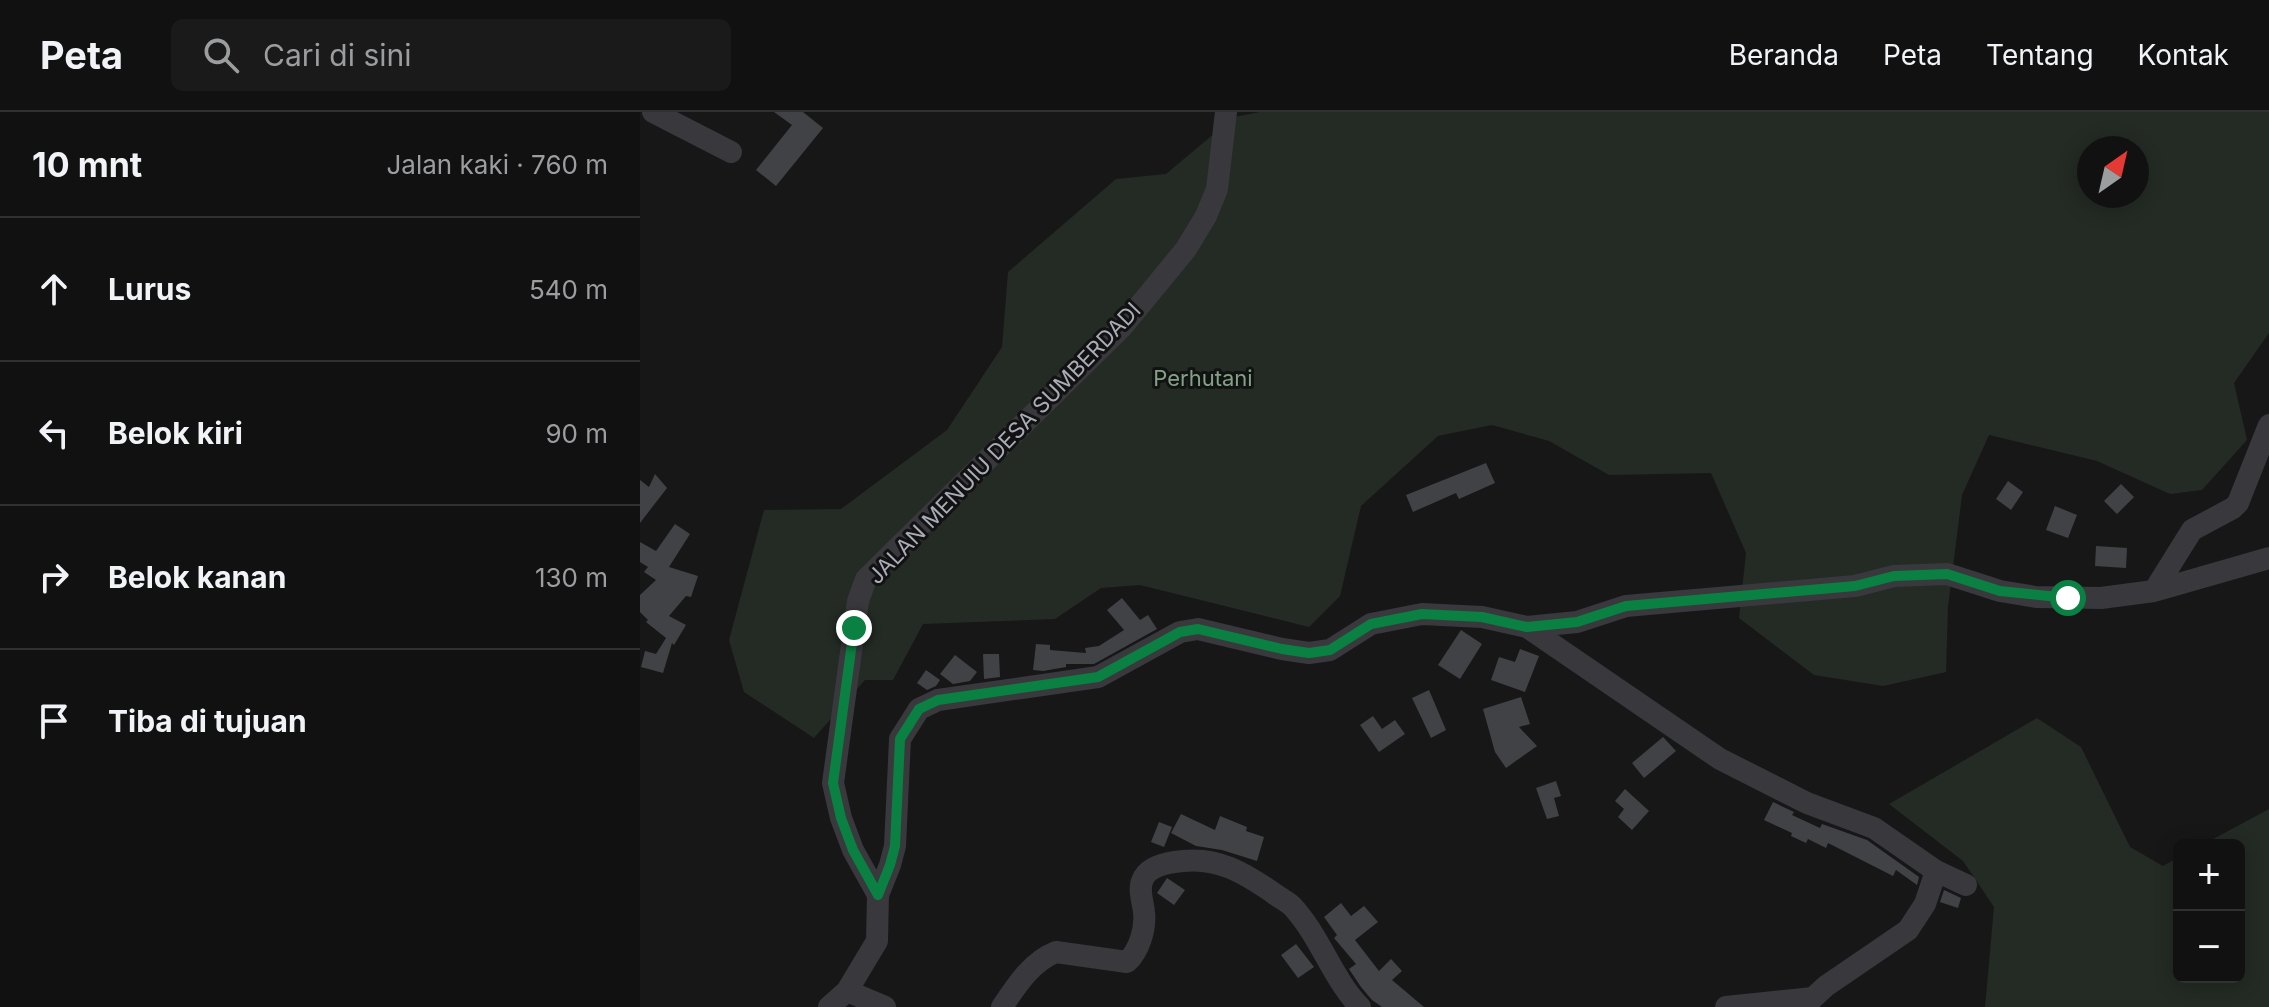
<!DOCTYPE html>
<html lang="id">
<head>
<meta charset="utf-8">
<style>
	:root { --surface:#111112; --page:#1a1a1b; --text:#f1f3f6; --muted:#9c9d9f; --line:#303132 }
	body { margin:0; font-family:Inter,sans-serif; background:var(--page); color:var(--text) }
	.controls { position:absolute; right:24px; bottom:24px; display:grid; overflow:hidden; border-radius:12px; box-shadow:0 4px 20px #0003 }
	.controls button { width:72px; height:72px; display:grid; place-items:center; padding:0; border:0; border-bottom:2px solid var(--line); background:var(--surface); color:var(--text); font:40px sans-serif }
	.compass { position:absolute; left:1437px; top:24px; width:72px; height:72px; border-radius:50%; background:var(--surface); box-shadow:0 4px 20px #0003; rotate:34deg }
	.stop { position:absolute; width:24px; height:24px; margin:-18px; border:6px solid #0b8043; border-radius:50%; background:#fff }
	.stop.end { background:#0b8043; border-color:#fff; box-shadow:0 2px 8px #0008 }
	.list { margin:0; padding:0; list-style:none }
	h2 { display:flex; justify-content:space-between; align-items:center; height:104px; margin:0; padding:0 32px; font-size:34px }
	h2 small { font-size:26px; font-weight:400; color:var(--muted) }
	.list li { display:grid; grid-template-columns:52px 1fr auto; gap:24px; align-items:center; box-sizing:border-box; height:144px; padding:0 32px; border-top:2px solid var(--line) }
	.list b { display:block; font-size:30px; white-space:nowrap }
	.list em { font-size:26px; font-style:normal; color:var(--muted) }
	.icon { flex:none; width:44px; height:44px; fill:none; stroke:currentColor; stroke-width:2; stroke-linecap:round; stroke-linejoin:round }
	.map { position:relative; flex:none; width:1629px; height:895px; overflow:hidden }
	header { display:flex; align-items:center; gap:48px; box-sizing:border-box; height:112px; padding:0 40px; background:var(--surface); border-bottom:2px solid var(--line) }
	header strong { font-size:38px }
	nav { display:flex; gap:44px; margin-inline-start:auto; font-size:28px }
	.search { width:560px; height:72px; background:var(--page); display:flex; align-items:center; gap:20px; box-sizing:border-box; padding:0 28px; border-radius:12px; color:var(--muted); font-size:30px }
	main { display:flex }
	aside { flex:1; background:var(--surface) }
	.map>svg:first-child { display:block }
	.green { fill:#232b24; fill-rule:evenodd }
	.building { fill:#414245 }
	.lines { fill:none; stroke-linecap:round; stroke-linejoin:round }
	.minor { stroke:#38383d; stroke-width:22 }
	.route { stroke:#0b8043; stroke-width:10 }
	.labels { text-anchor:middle; stroke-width:6; stroke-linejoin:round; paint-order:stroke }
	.park-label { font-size:22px; fill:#82a187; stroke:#121213 }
	.street-label { font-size:22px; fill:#aaadb8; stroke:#121213 }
</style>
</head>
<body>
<header>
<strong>Peta</strong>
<div class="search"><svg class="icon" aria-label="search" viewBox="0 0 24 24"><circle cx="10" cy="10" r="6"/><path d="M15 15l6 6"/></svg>Cari di sini</div>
<nav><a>Beranda</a><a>Peta</a><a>Tentang</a><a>Kontak</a></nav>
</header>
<main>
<aside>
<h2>10 mnt<small>Jalan kaki · 760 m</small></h2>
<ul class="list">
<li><svg class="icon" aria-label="ahead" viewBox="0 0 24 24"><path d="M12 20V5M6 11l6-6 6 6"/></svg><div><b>Lurus</b></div><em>540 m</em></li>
<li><svg class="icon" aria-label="left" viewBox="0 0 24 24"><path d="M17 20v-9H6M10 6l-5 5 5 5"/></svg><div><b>Belok kiri</b></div><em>90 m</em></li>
<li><svg class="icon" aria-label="right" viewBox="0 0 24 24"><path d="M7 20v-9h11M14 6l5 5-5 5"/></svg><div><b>Belok kanan</b></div><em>130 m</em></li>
<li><svg class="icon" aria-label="arrive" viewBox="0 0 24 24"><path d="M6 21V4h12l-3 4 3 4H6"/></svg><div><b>Tiba di tujuan</b></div></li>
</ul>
</aside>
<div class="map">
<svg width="1629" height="895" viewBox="0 0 1629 895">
	<rect width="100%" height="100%" fill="#171718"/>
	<path class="green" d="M 620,0 L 1629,0 L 1629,221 L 1594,271 L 1607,328 L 1562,378 L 1530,382 L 1457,349 L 1349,323 L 1322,383 L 1308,495 L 1306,560 L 1243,574 L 1174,563 L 1099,506 L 1106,441 L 1071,361 L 969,363 L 909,329 L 852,313 L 798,324 L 721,394 L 700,484 L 669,515 L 500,473 L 461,476 L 415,507 L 283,512 L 253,568 L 225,568 L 174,626 L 104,580 L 89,528 L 124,398 L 201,397 L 307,318 L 362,235 L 368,160 L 476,67 L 526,62 L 594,5 ZM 1449,36 L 1497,36 L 1497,84 L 1449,84 Z
		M 1397,606 L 1441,635 L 1490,735 L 1523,754 L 1539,745 L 1539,865 L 1599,865 L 1599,733 L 1562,733 L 1629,697 L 1629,895 L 1345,895 L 1354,795 L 1323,749 L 1249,692 Z"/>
	<path class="building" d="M 134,0 L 163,0 L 183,16 L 136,74 L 116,58 L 152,13 Z
		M 846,351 L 855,371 L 819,387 L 816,381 L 773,400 L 766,383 Z
		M 15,362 L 27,376 L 0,411 L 0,368 L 9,375 Z
		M 1368,369 L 1383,380 L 1371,398 L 1356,387 Z
		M 1481,372 L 1494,385 L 1477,402 L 1464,389 Z
		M 1415,394 L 1437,403 L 1428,426 L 1406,418 Z
		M 35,412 L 50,422 L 29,455 L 58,464 L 51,485 L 46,484 L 29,504 L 46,513 L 34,533 L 32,531 L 23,561 L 1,555 L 5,539 L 16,542 L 26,526 L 6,510 L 8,508 L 0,500 L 0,483 L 16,468 L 4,460 L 8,455 L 0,450 L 0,430 L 16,439 Z
		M 1456,434 L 1487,436 L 1486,456 L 1455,454 Z
		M 482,486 L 500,508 L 508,503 L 517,517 L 454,552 L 426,552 L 426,555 L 403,559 L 393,558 L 396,532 L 410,533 L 410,538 L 446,541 L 445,536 L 459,534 L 484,518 L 467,498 Z
		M 821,518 L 842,532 L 820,567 L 798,553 Z
		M 880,537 L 899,544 L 885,580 L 851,568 L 859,545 L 875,550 Z
		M 343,542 L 359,542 L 360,565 L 344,567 Z
		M 315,543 L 337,560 L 330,569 L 313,572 L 300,562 Z
		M 286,558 L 300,568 L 296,574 L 287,578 L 277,571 Z
		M 789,578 L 806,618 L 791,626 L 772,586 Z
		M 881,585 L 890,612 L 879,615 L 897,634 L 866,656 L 855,640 L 843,597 Z
		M 733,604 L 742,617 L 755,608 L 765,622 L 739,640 L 720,613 Z
		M 1023,625 L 1036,639 L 1004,666 L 992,651 Z
		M 916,669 L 921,684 L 914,686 L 919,704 L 907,707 L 896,676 Z
		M 985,677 L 1009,699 L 992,718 L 978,705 L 984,697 L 975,689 Z
		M 1133,690 L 1154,700 L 1152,703 L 1180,716 L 1182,712 L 1227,728 L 1279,765 L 1277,773 L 1256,758 L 1253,764 L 1188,731 L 1186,736 L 1168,727 L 1166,731 L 1151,724 L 1152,721 L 1124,708 Z
		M 541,702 L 575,718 L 580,704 L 607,715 L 606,719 L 624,725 L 617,749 L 582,738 L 556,734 L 531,721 Z
		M 519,710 L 532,715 L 524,735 L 511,730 Z
		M 527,766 L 545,778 L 534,793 L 517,781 Z
		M 1304,778 L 1321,786 L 1318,796 L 1300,790 Z
		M 701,791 L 711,804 L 724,794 L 738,810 L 715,828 L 739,859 L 751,847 L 762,859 L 752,868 L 784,895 L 742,895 L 732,888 L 721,875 L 709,857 L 716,852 L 694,826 L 697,823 L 684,805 Z
		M 656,832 L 674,855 L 658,866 L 641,843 Z"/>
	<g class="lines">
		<path class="minor" d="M 13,0 L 91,40
			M 1514,479 L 1552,418 L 1593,396 L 1598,391 L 1629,313
			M 887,515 L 937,510 L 986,494 L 1215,474 L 1254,464 L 1307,462 L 1360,479 L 1396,485 L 1461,486 L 1514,479 L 1629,446
			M 238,783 L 250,753 L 255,734 L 260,627 L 279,597 L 298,588 L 458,565 L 540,520 L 558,517 L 642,537 L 669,541 L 690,538 L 731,512 L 782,502 L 842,505 L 887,515 L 1080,647 L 1167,691 L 1234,716 L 1296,759 L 1326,773
			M 207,879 L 245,895
			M 189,895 L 207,879 L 237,829 L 238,783 L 213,738 L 201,706 L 193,671 L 218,489 L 226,467 L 482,215 L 546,137 L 566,104 L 577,77 L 586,0
			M 362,895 C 376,874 392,849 416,840 L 487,850 C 499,839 506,817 504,800 C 503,789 497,776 504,765 C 511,753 531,750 543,749 C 578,745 604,761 632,780 C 638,785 647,789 652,794 C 680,824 692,866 720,895
			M 1086,895 L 1173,886 L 1186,874 L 1268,818 L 1285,792 L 1296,759"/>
	</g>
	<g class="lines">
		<path class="route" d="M 214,516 L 193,671 L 201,706 L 213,738 L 238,783 L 250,753 L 255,734 L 260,627 L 279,597 L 298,588 L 458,565 L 540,520 L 558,517 L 642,537 L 669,541 L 690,538 L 731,512 L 782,502 L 842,505 L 887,515 L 937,510 L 986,494 L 1215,474 L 1254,464 L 1307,462 L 1360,479 L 1428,486"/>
	</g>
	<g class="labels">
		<g class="park-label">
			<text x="563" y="274">Perhutani</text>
		</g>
		<g class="street-label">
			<text transform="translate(364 331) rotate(-46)" y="8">JALAN MENUIU DESA SUMBERDADI</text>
		</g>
	</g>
</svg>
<div class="controls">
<button>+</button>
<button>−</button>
</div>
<svg class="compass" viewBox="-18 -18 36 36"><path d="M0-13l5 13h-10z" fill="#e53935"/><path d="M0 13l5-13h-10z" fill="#9c9d9f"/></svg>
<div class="stop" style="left:1428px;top:486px"></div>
<div class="stop end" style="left:214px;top:516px"></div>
</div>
</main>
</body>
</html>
